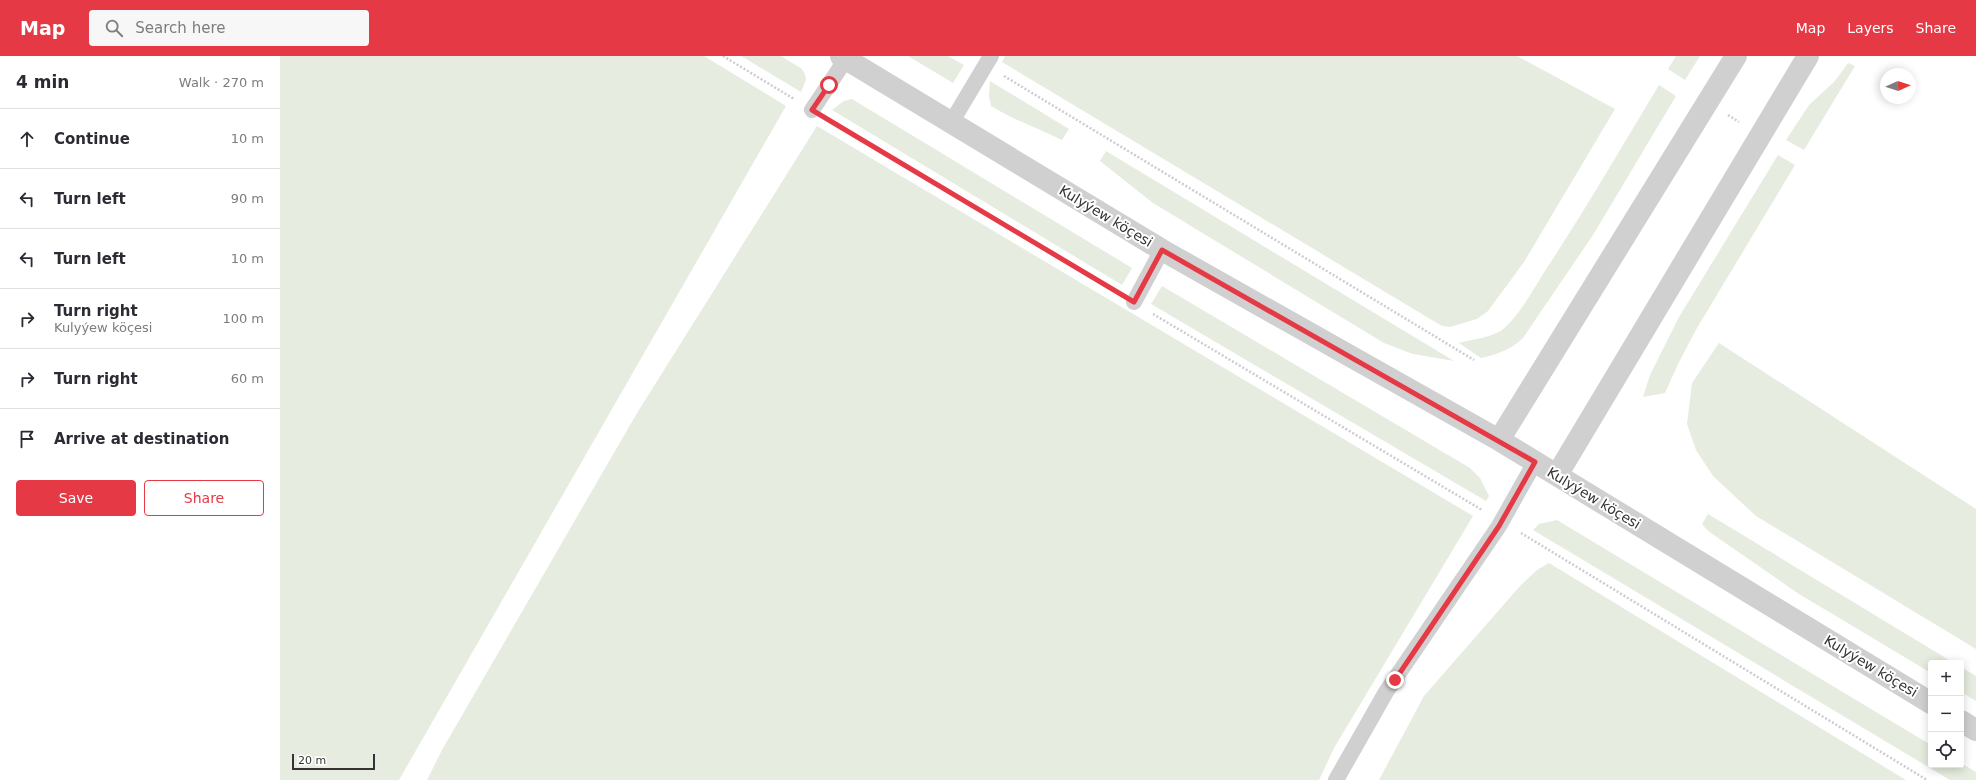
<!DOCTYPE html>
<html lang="en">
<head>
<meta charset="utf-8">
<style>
	:root { --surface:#fff; --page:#f7f7f7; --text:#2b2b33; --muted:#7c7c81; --line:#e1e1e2; --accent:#e63946 }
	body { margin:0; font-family:"DejaVu Sans",sans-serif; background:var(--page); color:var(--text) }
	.controls { position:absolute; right:12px; bottom:12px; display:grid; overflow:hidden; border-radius:4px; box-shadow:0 2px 10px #0003 }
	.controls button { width:36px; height:36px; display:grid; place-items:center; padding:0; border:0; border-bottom:1px solid var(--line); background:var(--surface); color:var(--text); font:20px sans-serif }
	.compass { position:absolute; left:1600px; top:12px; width:36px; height:36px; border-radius:50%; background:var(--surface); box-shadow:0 2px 10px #0003; rotate:87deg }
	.scale { position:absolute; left:12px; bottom:10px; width:83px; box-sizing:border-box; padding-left:4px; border:2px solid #333; border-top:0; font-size:11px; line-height:14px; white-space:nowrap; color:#333; -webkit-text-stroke:3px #fff; paint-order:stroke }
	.stop { position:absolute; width:12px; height:12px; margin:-9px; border:3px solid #e63946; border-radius:50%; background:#fff }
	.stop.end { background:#e63946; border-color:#fff; box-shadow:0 1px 4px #0008 }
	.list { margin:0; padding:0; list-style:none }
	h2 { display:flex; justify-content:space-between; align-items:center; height:52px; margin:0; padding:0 16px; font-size:17px }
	h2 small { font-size:13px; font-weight:400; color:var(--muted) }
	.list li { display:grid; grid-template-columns:26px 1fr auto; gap:12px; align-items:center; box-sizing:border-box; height:60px; padding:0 16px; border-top:1px solid var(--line) }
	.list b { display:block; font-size:15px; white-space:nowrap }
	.list p { margin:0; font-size:13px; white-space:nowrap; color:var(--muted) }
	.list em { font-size:13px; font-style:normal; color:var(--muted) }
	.actions { display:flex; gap:8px; padding:12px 16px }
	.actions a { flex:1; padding:9px 0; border:1px solid var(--accent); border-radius:4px; text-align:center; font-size:14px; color:var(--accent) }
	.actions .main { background:var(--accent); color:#fff }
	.icon { flex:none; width:22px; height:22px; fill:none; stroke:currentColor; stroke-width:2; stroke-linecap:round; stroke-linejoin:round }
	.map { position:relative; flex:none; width:1696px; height:724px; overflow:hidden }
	header { display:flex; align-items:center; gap:24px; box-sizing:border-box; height:56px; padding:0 20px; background:var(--accent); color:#fff }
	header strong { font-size:19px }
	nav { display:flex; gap:22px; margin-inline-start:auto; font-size:14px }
	.search { width:280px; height:36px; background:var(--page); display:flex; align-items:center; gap:10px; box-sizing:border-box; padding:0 14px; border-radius:4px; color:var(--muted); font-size:15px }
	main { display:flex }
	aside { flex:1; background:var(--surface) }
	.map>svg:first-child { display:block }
	.green { fill:#e6ecdf }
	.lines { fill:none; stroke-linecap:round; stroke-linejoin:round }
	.path { stroke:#cdcdcd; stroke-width:2.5; stroke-dasharray:2 2; stroke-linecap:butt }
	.service { stroke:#d0d0d0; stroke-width:16 }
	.tertiary { stroke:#d0d0d0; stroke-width:22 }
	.route { stroke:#e63946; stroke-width:5 }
	.labels { text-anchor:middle; stroke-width:4; stroke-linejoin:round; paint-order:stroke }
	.street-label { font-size:14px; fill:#333; stroke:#fff }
</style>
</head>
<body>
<header>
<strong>Map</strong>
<div class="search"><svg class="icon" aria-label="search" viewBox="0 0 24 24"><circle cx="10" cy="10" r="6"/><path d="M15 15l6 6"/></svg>Search here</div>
<nav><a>Map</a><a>Layers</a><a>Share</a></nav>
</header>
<main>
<aside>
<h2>4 min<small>Walk · 270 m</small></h2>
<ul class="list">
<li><svg class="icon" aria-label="ahead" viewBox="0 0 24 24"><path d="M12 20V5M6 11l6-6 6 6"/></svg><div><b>Continue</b></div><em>10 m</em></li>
<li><svg class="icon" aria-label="left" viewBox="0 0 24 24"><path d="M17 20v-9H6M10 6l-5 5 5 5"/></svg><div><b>Turn left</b></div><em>90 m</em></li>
<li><svg class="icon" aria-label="left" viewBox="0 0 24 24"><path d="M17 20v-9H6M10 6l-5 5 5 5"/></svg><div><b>Turn left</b></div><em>10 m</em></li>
<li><svg class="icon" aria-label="right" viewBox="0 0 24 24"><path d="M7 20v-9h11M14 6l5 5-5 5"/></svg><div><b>Turn right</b><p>Kulyýew köçesi</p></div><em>100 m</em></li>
<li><svg class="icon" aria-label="right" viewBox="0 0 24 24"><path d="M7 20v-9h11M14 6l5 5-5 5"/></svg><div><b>Turn right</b></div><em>60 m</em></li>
<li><svg class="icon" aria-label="arrive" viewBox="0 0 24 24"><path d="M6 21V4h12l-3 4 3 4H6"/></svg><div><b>Arrive at destination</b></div></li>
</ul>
<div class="actions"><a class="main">Save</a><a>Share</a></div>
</aside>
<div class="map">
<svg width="1696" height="724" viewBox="0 0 1696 724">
	<rect width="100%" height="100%" fill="#fff"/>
	<path class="green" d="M 0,0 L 424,0 L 506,50 L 119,724 L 0,724 Z
		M 461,0 L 501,0 L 522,13 L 525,18 L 526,24 L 521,36 Z
		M 628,0 L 668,0 L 684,9 L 673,27 Z
		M 725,0 L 1237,0 L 1335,53 L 1244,206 L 1208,255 L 1197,263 L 1170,271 L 1162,270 L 722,6 Z
		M 1396,0 L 1420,0 L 1405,24 L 1388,13 Z
		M 1568,7 L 1575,10 L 1524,94 L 1506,84 L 1529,49 L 1554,26 Z
		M 710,25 L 789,73 L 782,84 C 757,72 734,64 711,50 L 709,40 Z
		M 1379,29 L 1396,40 L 1313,179 L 1243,282 C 1230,294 1218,298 1201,302 L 1179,287 C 1192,283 1211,282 1222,274 C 1238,262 1253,234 1263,218 C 1304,156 1341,92 1379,29 Z
		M 572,43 L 852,212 L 842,229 L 552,54 L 564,45 Z
		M 537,70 L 1193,460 L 1054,692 L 1039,724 L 147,724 L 162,694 L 357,357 Z
		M 826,95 L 1174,305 L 1133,298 L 1104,287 L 873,147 L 820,105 Z
		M 1498,99 L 1515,109 L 1417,272 L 1399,306 L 1385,337 L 1363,341 L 1370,319 L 1399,261 Z
		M 882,230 L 1190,412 L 1200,422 L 1209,440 L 1206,445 L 871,248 Z
		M 1439,287 L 1696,453 L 1696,593 L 1476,460 L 1433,420 L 1416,394 L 1407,368 L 1412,327 Z
		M 1428,458 L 1674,607 L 1651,607 L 1651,617 L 1519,538 L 1428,475 L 1422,468 Z
		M 1277,464 L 1651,689 L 1651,709 L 1681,709 L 1681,707 L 1696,716 L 1696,724 L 1670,724 L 1253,474 L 1259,468 Z
		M 1269,507 L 1626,724 L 1099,724 L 1144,640 L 1240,530 L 1257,514 Z
		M 1681,611 L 1696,620 L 1696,645 L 1681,636 Z"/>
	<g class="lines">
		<path class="path" d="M 443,0 L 514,43
			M 724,20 L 1194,304
			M 1448,59 L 1459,66
			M 550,65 L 835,234
			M 873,258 L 1202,454
			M 1241,477 L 1647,724"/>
		<path class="service" d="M 532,54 L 566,3
			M 671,67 L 711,0
			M 854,246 L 882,194
			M 1056,724 L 1106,636 L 1219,470 L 1255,406"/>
		<path class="tertiary" d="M 561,0 L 882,194 L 1219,384 L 1651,647
			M 1219,384 L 1456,0
			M 1277,419 L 1528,0
			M 1681,665 L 1696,674"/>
	</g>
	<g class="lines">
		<path class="route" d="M 549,29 L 532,54 L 854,246 L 882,194 L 1255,406 L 1219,470 L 1115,624"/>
	</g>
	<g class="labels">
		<g class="street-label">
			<text transform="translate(826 160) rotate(31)" y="5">Kulyýew köçesi</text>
			<text transform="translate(1314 442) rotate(31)" y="5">Kulyýew köçesi</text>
			<text transform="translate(1591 610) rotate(31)" y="5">Kulyýew köçesi</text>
		</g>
	</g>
</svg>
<div class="controls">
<button>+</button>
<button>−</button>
<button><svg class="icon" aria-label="locate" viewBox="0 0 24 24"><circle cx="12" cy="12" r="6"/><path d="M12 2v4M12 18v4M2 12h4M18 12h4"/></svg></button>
</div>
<svg class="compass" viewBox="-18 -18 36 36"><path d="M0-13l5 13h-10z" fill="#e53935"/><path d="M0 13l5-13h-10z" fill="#7c7c81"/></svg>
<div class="scale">20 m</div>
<div class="stop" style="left:549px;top:29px"></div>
<div class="stop end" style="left:1115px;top:624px"></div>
</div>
</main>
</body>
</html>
